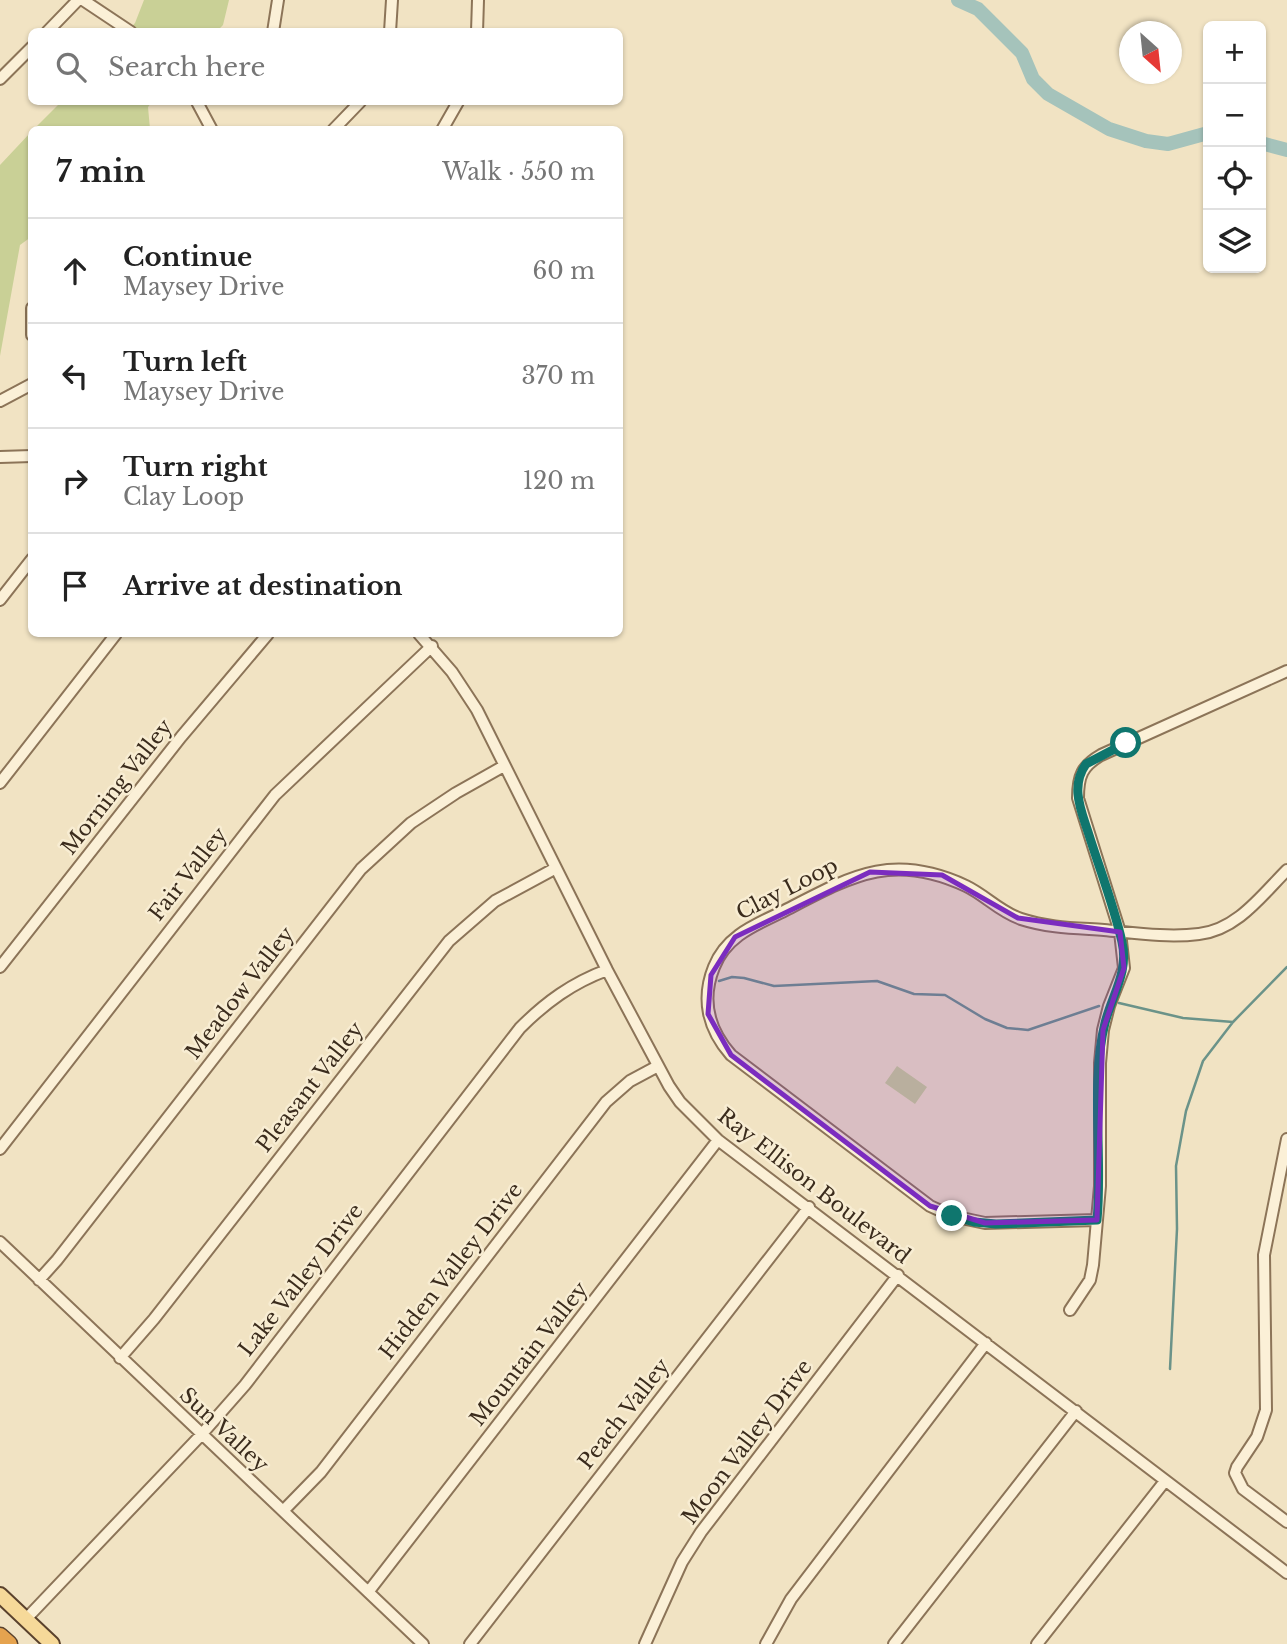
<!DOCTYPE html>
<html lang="en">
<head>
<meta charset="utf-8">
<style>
	:root { --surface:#fff; --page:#f2f2f2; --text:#222; --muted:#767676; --line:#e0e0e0 }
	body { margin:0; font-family:"Libre Baskerville",serif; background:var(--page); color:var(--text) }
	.controls { position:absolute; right:21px; top:21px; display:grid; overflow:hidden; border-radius:10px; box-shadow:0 2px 5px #0004 }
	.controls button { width:63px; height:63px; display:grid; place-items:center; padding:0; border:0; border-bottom:2px solid var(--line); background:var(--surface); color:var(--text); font:35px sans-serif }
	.compass { position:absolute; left:1119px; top:21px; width:63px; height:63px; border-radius:50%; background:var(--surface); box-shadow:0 2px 5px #0004; rotate:153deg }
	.stop { position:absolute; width:21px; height:21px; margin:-16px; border:5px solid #0f766e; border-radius:50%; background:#fff }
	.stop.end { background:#0f766e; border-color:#fff; box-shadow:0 2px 7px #0008 }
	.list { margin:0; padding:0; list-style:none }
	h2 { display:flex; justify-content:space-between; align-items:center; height:91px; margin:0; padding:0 28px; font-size:30px }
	h2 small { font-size:23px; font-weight:400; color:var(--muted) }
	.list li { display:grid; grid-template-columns:46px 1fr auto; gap:21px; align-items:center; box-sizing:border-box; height:105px; padding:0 28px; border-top:2px solid var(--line) }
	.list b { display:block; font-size:26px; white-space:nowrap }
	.list p { margin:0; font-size:23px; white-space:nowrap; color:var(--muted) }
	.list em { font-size:23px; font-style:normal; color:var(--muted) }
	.icon { flex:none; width:38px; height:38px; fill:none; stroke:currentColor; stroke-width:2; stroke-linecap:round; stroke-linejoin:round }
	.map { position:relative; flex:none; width:1287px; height:1644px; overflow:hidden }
	.search { position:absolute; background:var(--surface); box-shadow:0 2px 5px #0004; left:28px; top:28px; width:595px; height:77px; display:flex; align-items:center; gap:18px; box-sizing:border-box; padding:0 24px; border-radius:10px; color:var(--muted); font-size:26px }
	.panel { position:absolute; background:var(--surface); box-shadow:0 2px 5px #0004; left:28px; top:126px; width:595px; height:511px; border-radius:10px }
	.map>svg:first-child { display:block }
	.green { fill:#c9d096 }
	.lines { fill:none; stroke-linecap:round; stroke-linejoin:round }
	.stream { stroke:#6b9389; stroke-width:2.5 }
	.river { stroke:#a5c3bb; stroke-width:14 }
	.minor-casing { stroke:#8c7458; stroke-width:14 }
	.major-casing { stroke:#5a422d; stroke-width:18 }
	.highway-casing { stroke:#5a422d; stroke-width:19 }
	.minor { stroke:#fbf0d7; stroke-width:10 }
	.major { stroke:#f6d999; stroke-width:14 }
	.highway { stroke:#e5a34f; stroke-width:16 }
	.route { stroke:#0f766e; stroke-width:9 }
	.marked { fill:#7b2cbf; fill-opacity:0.2; stroke:#7b2cbf; stroke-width:5; stroke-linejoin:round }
	.labels { text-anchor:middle; stroke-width:5; stroke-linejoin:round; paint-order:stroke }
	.street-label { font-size:21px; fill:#3b2c1d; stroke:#f8edd3 }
</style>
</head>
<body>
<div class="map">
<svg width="1287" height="1644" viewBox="0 0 1287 1644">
	<rect width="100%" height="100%" fill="#f1e3c3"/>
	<path class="green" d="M 144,0 L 229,0 L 223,25 L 217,31 L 127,32 L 135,23 Z
		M 61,102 L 152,102 L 148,107 L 150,129 L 34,129 Z
		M 31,132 L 31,237 L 20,245 L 0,356 L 0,165 Z
		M 897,1066 L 927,1087 L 915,1104 L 885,1083 Z"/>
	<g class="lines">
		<path class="stream" d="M 719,981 L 732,977 L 744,978 L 774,986 L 877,981 L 914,994 L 945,995 L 985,1019 L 1007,1028 L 1028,1030 L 1099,1006
			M 1119,1003 L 1183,1018 L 1233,1022
			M 1170,1369 L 1177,1229 L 1176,1166 L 1186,1111 L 1203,1061 L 1233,1022 L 1287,967"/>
		<path class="river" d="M 958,0 L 978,9 L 1022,53 L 1033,79 L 1048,94 L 1109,129 L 1146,141 L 1168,144 L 1208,133
			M 1261,143 L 1287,150"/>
		<defs>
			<path id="minor" d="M 83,0 L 131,32
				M 47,32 L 78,0
				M 273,32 L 278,0
				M 390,32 L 392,0
				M 477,32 L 478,0
				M 0,79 L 32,47
				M 197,102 L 212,130
				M 333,130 L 360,102
				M 442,130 L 458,102
				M 32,308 L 32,335
				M 0,401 L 32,384
				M 0,457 L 32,456
				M 0,600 L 32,559
				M 419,634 L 452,672 L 477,710 L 607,970 L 669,1086 L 680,1102 L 718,1140 L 1287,1573
				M 0,783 L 116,634
				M 0,967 L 181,737 L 268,634
				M 1287,1139 L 1264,1255 L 1266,1410 L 1257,1437 L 1237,1467 L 1235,1473 L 1243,1489 L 1287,1522
				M 0,1149 L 275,795 L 432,646
				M 1097,1220 L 985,1223 L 952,1216 L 930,1206 L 731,1055 C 708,1029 701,999 714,967 C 726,936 755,925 782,912 C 850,877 891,851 966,886 C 985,895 1000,912 1021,919 C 1049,928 1075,928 1104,930 C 1135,933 1168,938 1199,934 C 1237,930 1262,895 1287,870
				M 0,1242 L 423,1644
				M 39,1280 L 57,1260 L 361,869 L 411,823 L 456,793 L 504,766
				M 1070,1310 L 1090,1280 L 1093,1265 L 1100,1186 L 1100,1063 L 1103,1030 L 1109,1006 L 1124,968 L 1120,932 L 1078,798 C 1078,776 1082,766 1101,755 L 1287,671
				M 120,1358 L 154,1319 L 449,941 L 495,901 L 556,868
				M 283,1511 L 321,1472 L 606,1102 L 630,1081 L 658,1066
				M 369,1591 L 718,1140
				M 26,1619 L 201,1435 L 245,1385 L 520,1028 C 546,1002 572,983 607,970
				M 470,1644 L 809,1207
				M 645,1644 L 682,1562 L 701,1532 L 898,1275
				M 766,1644 L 791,1599 L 986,1343
				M 894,1644 L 1076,1411
				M 1037,1644 L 1165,1481"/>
			<path id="major" d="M 0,1595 L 52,1644"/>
			<path id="highway" d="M 0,1636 L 9,1644"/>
		</defs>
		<use href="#minor" class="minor-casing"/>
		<use href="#major" class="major-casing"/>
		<use href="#highway" class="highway-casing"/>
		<use href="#minor" class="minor"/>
		<use href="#major" class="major"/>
		<use href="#highway" class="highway"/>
	</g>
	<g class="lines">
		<path class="route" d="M 952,1216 L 974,1222 L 996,1224 L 1097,1220 C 1103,1158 1090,1082 1105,1023 C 1112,995 1129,972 1122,942 C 1114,906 1100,870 1089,835 C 1085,822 1079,808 1078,794 C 1077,783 1079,774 1086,764 L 1126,743"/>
	</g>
	<path class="marked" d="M 870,872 L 942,875 L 1018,918 L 1120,932 L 1124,968 L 1103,1030 L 1097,1220 L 985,1223 L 930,1206 L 731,1055 L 708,1014 L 711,975 L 735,937 Z"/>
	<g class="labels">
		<g class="street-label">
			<text transform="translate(117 787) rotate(-52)" y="7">Morning Valley</text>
			<text transform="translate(188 874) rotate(-52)" y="7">Fair Valley</text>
			<text transform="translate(787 889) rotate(-27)" y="7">Clay Loop</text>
			<text transform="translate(240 993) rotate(-52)" y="7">Meadow Valley</text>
			<text transform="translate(310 1087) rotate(-52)" y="7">Pleasant Valley</text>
			<text transform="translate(814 1186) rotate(38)" y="7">Ray Ellison Boulevard</text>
			<text transform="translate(451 1271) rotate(-52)" y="7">Hidden Valley Drive</text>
			<text transform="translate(301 1280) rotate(-52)" y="7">Lake Valley Drive</text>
			<text transform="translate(529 1354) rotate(-52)" y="7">Mountain Valley</text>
			<text transform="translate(624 1414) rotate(-52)" y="7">Peach Valley</text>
			<text transform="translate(224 1430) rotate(43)" y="7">Sun Valley</text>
			<text transform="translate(747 1442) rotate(-53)" y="7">Moon Valley Drive</text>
		</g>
	</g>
</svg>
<div class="controls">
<button>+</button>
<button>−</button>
<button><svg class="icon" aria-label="locate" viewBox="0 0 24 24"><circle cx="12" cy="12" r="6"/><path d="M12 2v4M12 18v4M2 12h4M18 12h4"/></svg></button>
<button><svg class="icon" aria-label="layers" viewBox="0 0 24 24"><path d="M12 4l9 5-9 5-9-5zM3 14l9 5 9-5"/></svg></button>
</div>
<svg class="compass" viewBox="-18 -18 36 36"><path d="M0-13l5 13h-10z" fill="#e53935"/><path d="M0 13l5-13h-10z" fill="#767676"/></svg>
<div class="stop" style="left:1126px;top:743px"></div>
<div class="stop end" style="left:952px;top:1216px"></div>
<div class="search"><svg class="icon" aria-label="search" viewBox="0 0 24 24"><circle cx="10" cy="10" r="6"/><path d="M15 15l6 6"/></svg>Search here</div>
<section class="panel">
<h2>7 min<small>Walk · 550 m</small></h2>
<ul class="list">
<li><svg class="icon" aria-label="ahead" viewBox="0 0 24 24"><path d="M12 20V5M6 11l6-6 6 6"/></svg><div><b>Continue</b><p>Maysey Drive</p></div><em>60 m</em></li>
<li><svg class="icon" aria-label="left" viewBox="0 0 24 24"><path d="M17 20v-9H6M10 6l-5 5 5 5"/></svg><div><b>Turn left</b><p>Maysey Drive</p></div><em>370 m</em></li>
<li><svg class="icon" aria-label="right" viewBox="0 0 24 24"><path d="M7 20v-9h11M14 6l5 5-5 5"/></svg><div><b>Turn right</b><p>Clay Loop</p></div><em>120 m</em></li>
<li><svg class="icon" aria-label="arrive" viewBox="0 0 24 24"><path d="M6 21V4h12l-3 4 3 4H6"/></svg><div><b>Arrive at destination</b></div></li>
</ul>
</section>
</div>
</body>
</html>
